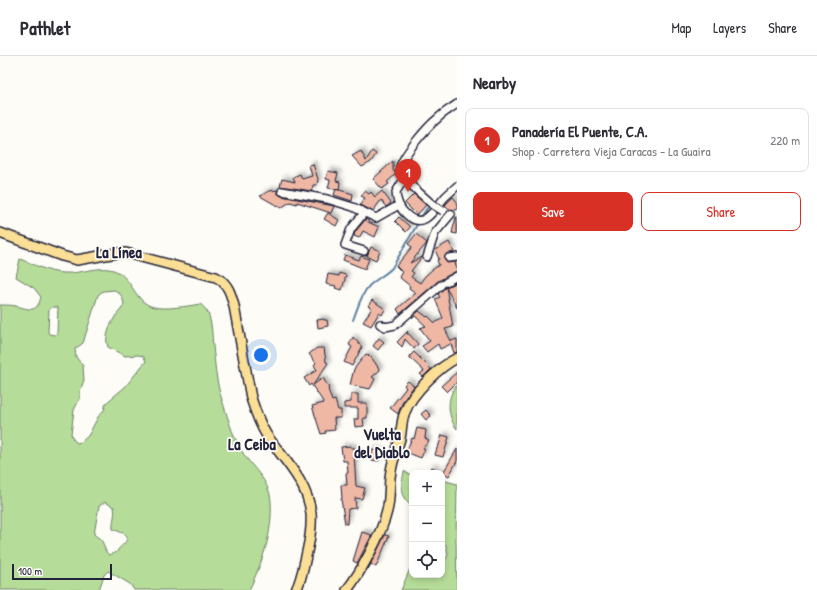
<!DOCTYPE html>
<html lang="en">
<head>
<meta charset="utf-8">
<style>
	:root { --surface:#fff; --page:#f7f7f7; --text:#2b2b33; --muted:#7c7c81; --line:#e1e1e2; --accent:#d93025 }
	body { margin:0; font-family:"Patrick Hand",sans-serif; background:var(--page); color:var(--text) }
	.controls { position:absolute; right:12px; bottom:12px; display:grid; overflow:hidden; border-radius:8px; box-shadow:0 2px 6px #0003 }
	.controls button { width:36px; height:36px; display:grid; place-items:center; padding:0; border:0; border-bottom:1px solid var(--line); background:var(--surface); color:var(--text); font:20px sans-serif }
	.scale { position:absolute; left:12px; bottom:10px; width:100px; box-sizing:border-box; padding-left:4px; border:2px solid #22223b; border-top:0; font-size:11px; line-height:14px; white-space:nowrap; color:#22223b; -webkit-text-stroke:3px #fdfcf7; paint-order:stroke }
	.you { position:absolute; left:261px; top:299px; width:14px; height:14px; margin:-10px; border:3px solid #fff; border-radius:50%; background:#1a73e8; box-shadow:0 0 0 6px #1a73e833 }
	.badge { display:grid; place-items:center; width:26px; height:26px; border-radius:50%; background:var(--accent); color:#fff; font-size:13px; font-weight:700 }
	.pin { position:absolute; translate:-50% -33px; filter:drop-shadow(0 1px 2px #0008) }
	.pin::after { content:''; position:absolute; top:21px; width:14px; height:12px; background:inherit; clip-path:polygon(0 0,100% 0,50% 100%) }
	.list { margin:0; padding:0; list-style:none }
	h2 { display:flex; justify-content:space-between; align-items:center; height:52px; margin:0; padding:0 16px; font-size:17px }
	h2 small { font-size:13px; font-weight:400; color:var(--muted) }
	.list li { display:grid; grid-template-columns:26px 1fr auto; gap:12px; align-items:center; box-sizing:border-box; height:64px; margin:0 8px 8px; padding:0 8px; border:1px solid var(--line); border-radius:8px }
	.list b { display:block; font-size:15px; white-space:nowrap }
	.list p { margin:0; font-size:13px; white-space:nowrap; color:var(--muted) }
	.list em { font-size:13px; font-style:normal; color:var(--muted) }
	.actions { display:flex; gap:8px; padding:12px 16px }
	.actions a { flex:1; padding:9px 0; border:1px solid var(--accent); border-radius:8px; text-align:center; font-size:14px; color:var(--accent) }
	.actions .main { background:var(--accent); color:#fff }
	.icon { flex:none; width:22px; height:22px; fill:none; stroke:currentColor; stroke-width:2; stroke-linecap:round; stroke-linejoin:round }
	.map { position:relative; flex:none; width:457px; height:534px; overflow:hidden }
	header { display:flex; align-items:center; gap:24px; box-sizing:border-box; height:56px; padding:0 20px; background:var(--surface); border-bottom:1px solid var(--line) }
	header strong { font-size:19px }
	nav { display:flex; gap:22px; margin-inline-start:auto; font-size:14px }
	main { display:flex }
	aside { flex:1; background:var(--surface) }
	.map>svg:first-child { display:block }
	.green { fill:#b5dc98; stroke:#6c7f6a; fill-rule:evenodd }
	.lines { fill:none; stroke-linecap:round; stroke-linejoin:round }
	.stream { stroke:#5f83a2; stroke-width:2 }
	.building { fill:#efb8a5; stroke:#22223b; filter:url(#shadow) }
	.minor-casing { stroke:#22223b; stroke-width:10 }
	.major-casing { stroke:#22223b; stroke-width:12 }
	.minor { stroke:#fdfcf7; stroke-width:7 }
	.major { stroke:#fbdf96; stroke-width:9 }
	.minor-bridge-casing { stroke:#22223b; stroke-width:10; stroke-linecap:butt }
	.minor-bridge { stroke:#fdfcf7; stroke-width:7 }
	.labels { text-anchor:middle; stroke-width:3.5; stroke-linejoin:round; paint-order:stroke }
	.neighbourhood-label { font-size:16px; font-weight:bold; fill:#22223b; stroke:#fdfcf7 }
</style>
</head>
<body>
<header>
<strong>Pathlet</strong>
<nav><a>Map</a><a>Layers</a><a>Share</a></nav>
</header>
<main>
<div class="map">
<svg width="457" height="534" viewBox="0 0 457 534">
	<defs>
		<filter id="shadow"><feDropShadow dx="3" dy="-3" stdDeviation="2" flood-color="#0004"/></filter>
	</defs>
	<rect width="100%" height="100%" fill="#fdfcf7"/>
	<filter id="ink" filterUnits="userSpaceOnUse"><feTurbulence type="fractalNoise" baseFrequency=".025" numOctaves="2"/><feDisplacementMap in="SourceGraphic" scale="8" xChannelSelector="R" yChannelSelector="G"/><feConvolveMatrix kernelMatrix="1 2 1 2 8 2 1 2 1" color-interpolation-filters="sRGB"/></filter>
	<g filter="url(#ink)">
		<path class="green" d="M 20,203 C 34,208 49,217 64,217 C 79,218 94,211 109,213 C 132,216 133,247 154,251 C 165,254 189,250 200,248 C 204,251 206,253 208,257 C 212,267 212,279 213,290 C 215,308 216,326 222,344 C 227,359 232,378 240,392 C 250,411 270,423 271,446 C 273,477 262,507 249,534 L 134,534 L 130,528 L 108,515 L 104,519 L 99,534 L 0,534 L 0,249 C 5,249 11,249 16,250 C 29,253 37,258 41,241 L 34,232 L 16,221 ZM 115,234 L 122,240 L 124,248 C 122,254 118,256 115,261 C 110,268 104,283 108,291 L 125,300 L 138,299 L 143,300 L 146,305 L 125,331 L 106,347 L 104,354 L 98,361 L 88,380 L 81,386 L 77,387 L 73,383 L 71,378 L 74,354 L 80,342 L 80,335 L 84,324 L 83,310 L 76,301 L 75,293 L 83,287 L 98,239 L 103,235 ZM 52,251 L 58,251 L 57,277 L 55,279 L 49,278 L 48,276 L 49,254 ZM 105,446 L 114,451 C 116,459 112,465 113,473 L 125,478 L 127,481 C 127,488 119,490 117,496 L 109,499 C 104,495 105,489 101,484 C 99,481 96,481 94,478 L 99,450 Z
			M 457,329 L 457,373 C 447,361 446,340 457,329 Z
			M 404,415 L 412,420 L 412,449 C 397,440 402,430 404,415 Z
			M 442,424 L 457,428 L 456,484 L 457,534 L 401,534 L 412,508 L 412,519 L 442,519 L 442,504 L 445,504 L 448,499 L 446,489 L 442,487 Z"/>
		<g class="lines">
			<path class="stream" d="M 422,160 L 428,151
				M 353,264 C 357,254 361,238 369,230 C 376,223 385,219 392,212 L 418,167"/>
		</g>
		<path class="building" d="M 361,95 L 366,105 L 372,95 L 376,98 L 371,106 L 362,111 L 352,100 Z
			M 393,105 L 393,114 L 396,118 L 387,126 L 389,128 L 382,133 L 373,123 Z
			M 313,108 L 318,123 L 317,129 L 313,129 L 312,135 L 280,130 L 282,123 L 295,126 L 293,121 L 300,118 L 302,123 L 312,120 L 309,109 Z
			M 328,115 L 338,117 L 336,125 L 340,126 L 339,134 L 328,132 L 330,124 L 326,123 Z
			M 336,133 L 353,138 L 352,145 L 334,139 Z
			M 277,134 L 277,137 L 281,140 L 334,150 L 331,157 L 297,146 L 297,148 L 290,146 L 281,152 L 260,140 L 269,135 Z
			M 365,135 L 369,138 L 371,136 L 375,141 L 382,135 L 391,147 L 386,151 L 381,144 L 373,155 L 360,149 L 365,142 L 361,140 Z
			M 414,138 L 426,149 L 417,159 L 405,147 Z
			M 453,141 L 457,146 L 457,154 L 449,153 L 445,149 Z
			M 328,157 L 339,164 L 336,170 L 324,163 Z
			M 399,161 L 410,171 L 406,176 L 395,165 Z
			M 456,161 L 457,161 L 457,178 L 452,177 Z
			M 366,163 L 368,164 L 368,166 L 379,171 L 375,181 L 363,175 L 359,182 L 354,180 L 355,176 Z
			M 416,178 L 427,187 L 410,207 L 422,201 L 411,215 L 414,217 L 411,221 L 420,227 L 425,220 L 433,213 L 439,209 L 437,204 L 439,203 L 435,194 L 449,186 L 454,196 L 446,198 L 444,203 L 447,207 L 455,206 L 457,215 L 438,225 L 400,258 L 397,253 L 416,237 L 409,232 L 410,230 L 399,221 L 402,216 L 396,210 L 412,191 L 408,188 Z
			M 371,191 L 380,195 L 376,204 L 367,200 Z
			M 345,199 L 359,204 L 361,200 L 369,203 L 365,213 L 343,204 Z
			M 339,217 L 346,219 L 342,234 L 335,232 L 336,230 L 326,228 L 328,218 L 339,220 Z
			M 457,226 L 457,252 L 446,231 Z
			M 446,231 L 453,271 L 445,273 L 451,285 L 457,283 L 457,296 L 454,297 L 451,288 L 440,293 L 438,288 L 427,296 L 422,290 L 430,285 L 420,272 L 426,270 L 415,260 L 413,262 L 412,261 L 419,255 L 427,261 L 428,260 L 435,267 L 443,262 L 435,243 L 440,241 L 438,238 Z
			M 372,244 L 385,253 L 382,259 L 379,257 L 371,270 L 363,266 L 372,252 L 368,250 Z
			M 324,263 L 324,264 L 327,264 L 328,270 L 318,272 L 317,264 Z
			M 408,275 L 407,278 L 409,278 L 418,288 L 414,293 L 405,283 L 402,291 L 397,286 Z
			M 353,281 L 362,291 L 352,310 L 344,306 L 352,291 L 349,289 Z
			M 379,282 L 384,286 L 378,294 L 373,290 Z
			M 317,292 L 324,292 L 326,306 L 328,307 L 313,329 L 323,322 L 329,332 L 328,333 L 332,345 L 335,344 L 338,354 L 341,354 L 341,362 L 334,362 L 335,374 L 325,375 L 326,377 L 321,378 L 312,350 L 324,347 L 311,328 L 309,330 L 304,322 L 317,314 L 314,309 L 316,307 L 309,298 Z
			M 414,296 L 431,313 L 423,321 L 420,318 L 424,315 L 410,302 L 410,300 Z
			M 366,298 L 371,301 L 380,314 L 372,321 L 375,323 L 370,333 L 350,329 L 354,313 Z
			M 457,316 L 457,326 L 447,336 L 441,330 Z
			M 408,325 L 414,330 L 403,345 L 398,358 L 390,352 L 406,332 L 404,329 Z
			M 351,338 L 358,338 L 358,347 L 367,347 L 367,362 L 363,362 L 364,370 L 355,371 L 354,363 L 358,363 L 358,352 L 344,352 L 344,347 L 351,346 Z
			M 426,354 L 431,360 L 426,364 L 421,358 Z
			M 417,372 L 426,374 L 425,382 L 429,385 L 423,392 L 425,393 L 421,402 L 406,396 L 412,382 L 414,383 Z
			M 442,379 L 449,381 L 443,401 L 435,399 L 437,392 L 438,392 Z
			M 351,390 L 351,392 L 355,392 L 356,398 L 354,398 L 356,430 L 365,432 L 362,443 L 355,442 L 356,452 L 348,453 L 347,468 L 345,468 L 341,443 L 342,443 L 341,429 L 347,429 L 346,417 L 348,417 L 347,405 L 343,405 L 341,391 Z
			M 457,393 L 457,405 L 449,420 L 444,417 L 428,417 L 432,411 L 443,417 Z
			M 372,394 L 380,395 L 379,405 L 371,404 Z
			M 362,476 L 372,479 L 357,507 L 353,505 Z
			M 385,479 L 389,480 L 376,511 L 371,508 L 368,513 Z"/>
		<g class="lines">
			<defs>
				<path id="minor" d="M 404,123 L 396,136 C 396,144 400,153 406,158 C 424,176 435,152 445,141 C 449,137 453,134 457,130
					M 282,135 L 327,143 L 353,151 L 376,162 L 399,149
					M 432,148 L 404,123 C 402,120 400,116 400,112 C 401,101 428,70 437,63 C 443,57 450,53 457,48
					M 364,195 L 345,189 L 351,173 L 364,157
					M 427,201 L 435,177 L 451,158
					M 449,202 L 457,201
					M 446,226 L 457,220
					M 380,268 L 385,271 L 395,269 L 441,229"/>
				<path id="major" d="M 0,177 L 62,200 L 77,204 L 117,197 L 126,197 L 216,221 C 228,227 231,238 234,250 L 251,342 C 255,354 259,367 266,378 C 283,403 307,425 311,457 C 312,470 310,483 307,496 C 304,508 302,523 296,534
					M 347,534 C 361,516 382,477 387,455 C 390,444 389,433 390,422 C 391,408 396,396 400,383 C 402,374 401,365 405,356 C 412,337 439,311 457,302"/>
			</defs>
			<use href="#minor" class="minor-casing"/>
			<use href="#major" class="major-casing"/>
			<use href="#minor" class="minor"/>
			<use href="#major" class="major"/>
			<defs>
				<path id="minor-bridge" d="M 432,148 L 443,155"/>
			</defs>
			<use href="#minor-bridge" class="minor-bridge-casing"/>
			<use href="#minor-bridge" class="minor-bridge"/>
		</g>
	</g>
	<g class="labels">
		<g class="neighbourhood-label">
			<text x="119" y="202">La Línea</text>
			<text x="382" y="384">Vuelta<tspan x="382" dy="18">del Diablo</tspan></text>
			<text x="252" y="394">La Ceiba</text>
		</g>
	</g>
</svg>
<div class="controls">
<button>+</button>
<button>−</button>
<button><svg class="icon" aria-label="locate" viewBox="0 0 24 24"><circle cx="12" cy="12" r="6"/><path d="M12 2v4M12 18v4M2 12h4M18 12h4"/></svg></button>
</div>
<div class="scale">100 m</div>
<div class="you"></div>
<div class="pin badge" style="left:408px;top:136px">1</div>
</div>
<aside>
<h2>Nearby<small></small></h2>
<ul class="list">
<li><span class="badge">1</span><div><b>Panadería El Puente, C.A.</b><p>Shop · Carretera Vieja Caracas - La Guaira</p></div><em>220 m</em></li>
</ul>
<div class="actions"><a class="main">Save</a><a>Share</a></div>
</aside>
</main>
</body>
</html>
